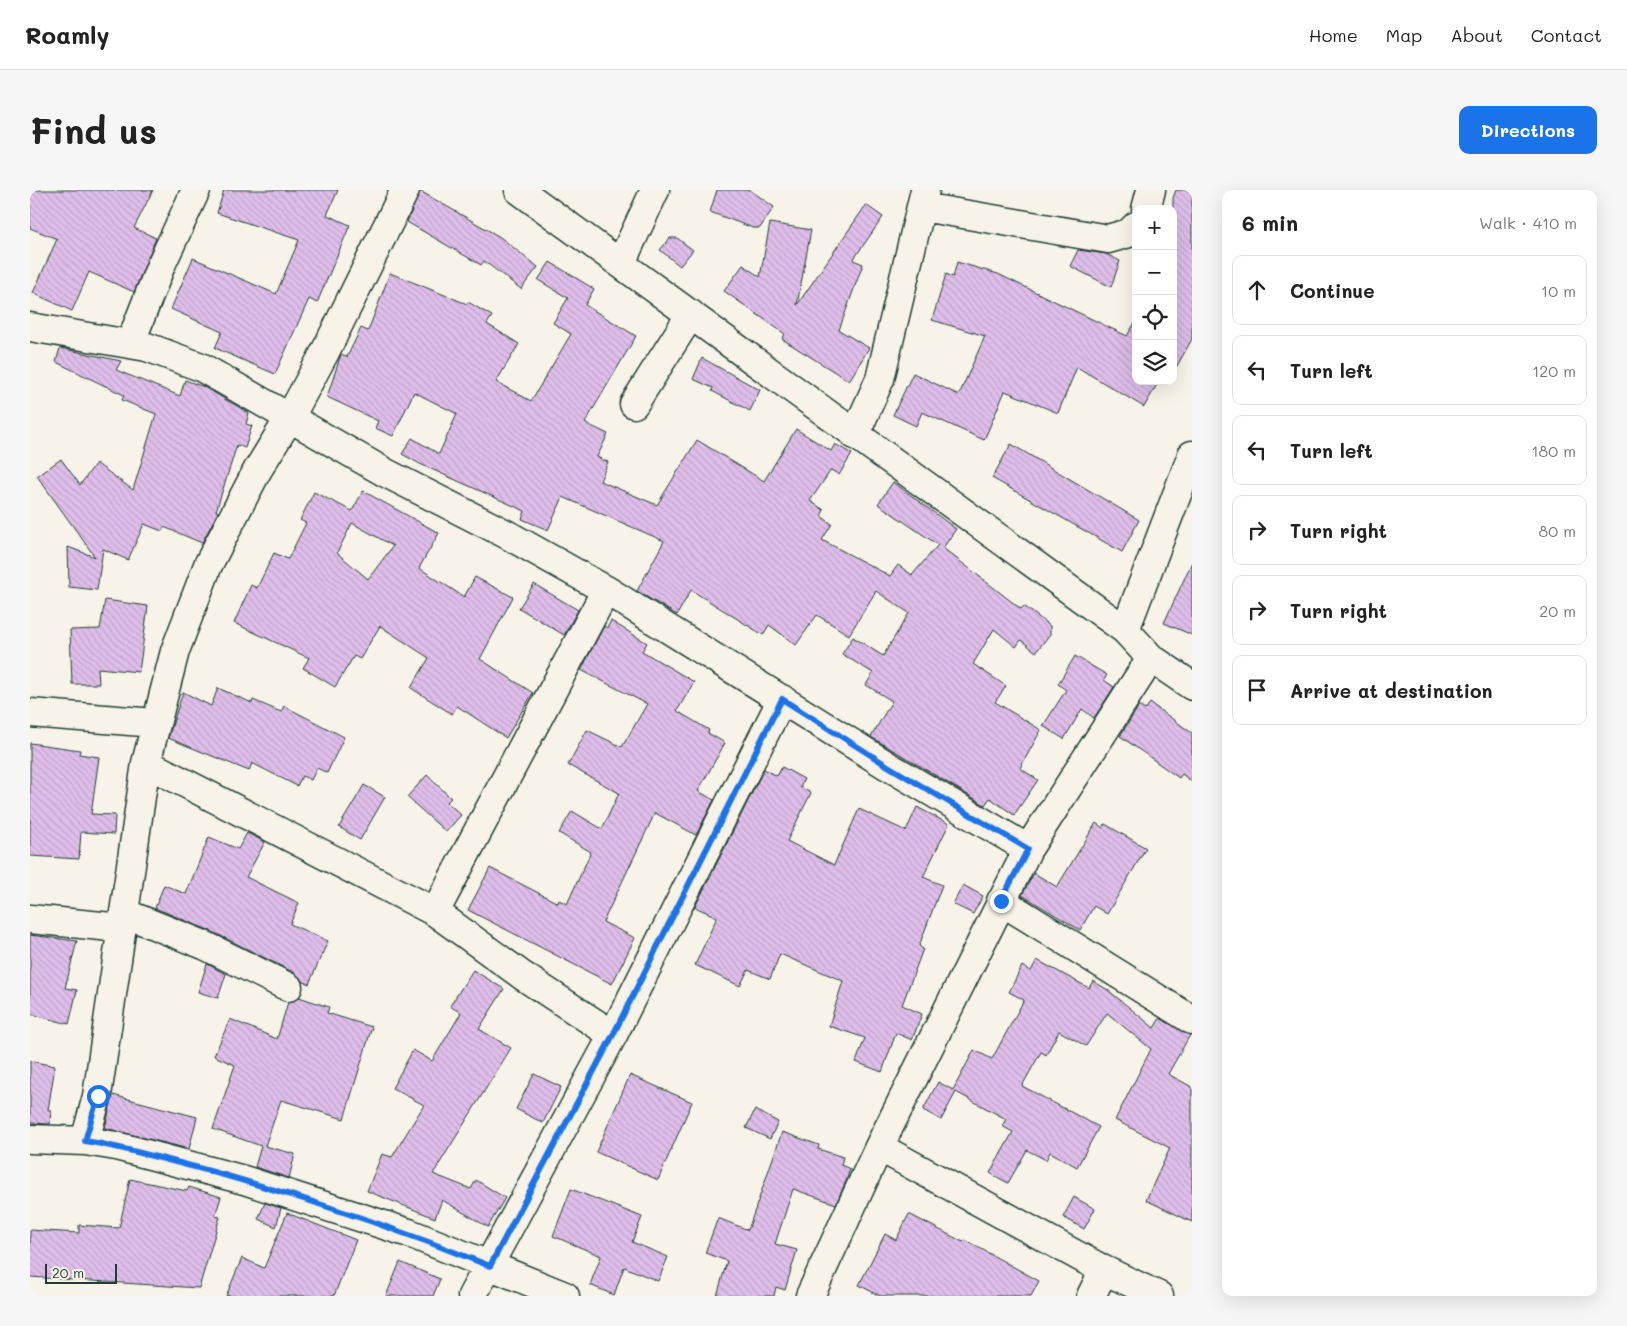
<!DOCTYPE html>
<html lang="en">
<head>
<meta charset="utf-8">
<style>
	:root { --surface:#fff; --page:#f6f6f6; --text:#222; --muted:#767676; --line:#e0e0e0; --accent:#1a73e8 }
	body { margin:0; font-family:Mali,sans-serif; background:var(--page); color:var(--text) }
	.controls { position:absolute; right:15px; top:15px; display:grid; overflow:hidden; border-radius:10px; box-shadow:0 5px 20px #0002 }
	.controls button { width:45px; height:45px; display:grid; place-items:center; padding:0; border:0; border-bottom:1px solid var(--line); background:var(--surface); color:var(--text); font:25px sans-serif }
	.scale { position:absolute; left:15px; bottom:12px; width:72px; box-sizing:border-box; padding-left:5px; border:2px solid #1f3d34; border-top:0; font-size:14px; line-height:18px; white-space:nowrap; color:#1f3d34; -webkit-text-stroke:4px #f7f3e8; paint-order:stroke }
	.stop { position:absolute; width:15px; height:15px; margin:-11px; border:4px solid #1a73e8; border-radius:50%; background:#fff }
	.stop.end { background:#1a73e8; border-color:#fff; box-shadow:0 1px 5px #0008 }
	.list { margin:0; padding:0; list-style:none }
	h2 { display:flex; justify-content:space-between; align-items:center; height:65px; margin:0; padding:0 20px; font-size:21px }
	h2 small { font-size:16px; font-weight:400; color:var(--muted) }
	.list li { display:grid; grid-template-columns:32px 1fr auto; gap:15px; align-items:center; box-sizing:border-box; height:70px; margin:0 10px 10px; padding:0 10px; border:1px solid var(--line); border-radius:10px }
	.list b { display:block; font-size:19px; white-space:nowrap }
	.list em { font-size:16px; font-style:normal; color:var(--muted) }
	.icon { flex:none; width:28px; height:28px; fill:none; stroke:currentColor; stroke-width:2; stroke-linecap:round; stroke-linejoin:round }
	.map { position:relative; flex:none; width:1162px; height:1106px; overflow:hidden; border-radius:10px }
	header { display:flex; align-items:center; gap:30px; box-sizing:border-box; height:70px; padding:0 25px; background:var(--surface); border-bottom:1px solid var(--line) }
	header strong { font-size:24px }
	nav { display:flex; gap:28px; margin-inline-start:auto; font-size:18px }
	.intro { display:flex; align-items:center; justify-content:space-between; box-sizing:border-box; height:120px; padding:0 30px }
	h1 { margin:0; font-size:35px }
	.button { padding:12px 22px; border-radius:10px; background:var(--accent); color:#fff; font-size:18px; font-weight:700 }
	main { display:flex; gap:30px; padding:0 30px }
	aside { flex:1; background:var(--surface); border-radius:10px; box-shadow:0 5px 20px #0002 }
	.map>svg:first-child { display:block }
	.building { fill:url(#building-back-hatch); stroke:#1f3d34; fill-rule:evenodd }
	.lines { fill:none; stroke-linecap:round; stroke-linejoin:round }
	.minor-casing { stroke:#1f3d34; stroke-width:31 }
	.minor { stroke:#f7f3e8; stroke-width:28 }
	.route { stroke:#1a73e8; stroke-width:6 }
</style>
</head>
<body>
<header>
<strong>Roamly</strong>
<nav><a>Home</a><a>Map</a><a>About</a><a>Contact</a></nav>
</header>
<div class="intro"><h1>Find us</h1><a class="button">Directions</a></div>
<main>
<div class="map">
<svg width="1162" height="1106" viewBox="0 0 1162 1106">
	<defs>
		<pattern id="building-back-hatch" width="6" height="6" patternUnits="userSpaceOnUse" patternTransform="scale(1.25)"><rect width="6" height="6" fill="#dfbeea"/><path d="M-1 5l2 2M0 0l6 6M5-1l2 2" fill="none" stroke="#bfa4c9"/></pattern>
	</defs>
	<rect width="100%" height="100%" fill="#f7f3e8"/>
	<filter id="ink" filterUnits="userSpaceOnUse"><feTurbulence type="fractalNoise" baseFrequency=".02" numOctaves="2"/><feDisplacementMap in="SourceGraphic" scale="10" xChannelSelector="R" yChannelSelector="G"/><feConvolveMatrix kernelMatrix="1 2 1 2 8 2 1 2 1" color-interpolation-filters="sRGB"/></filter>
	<g filter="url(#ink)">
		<path class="building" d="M 0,0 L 123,0 L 104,38 L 126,48 L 104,102 L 59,82 L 42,121 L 3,103 L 27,49 L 0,38 Z
			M 194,0 L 308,0 L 297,25 L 320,35 L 287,113 L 279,109 L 245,184 L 185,158 L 192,142 L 141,119 L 163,68 L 246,104 L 269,50 L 187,23 Z
			M 687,0 L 720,0 L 744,17 L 730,38 L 723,38 L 680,22 Z
			M 1146,0 L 1162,0 L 1162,149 L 1143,183 L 1143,8 Z
			M 390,1 L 470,47 L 508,77 L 491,99 L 454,71 L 451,75 L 377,32 Z
			M 836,15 L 853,27 L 823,70 L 833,74 L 809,140 L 839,158 L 819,191 L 752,149 L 755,144 L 694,101 L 713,75 L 730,87 L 740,33 L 781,40 L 767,115 Z
			M 640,48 L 647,48 L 663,60 L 650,76 L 630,60 Z
			M 1048,60 L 1076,64 L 1090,71 L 1081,97 L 1040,76 Z
			M 520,72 L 564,99 L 555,115 L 606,146 L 555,233 L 578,244 L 567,267 L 578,272 L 570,291 L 627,315 L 667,250 L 734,291 L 766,239 L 801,261 L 805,254 L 822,264 L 809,285 L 801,280 L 780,311 L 794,320 L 791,326 L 802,334 L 792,350 L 860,386 L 868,375 L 882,385 L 908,355 L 848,314 L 863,292 L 926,339 L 913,358 L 991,419 L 994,416 L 1020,436 L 1020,444 L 1006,462 L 991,450 L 986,457 L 964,439 L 943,474 L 976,496 L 965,512 L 1011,540 L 990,578 L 1008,590 L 984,625 L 960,608 L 955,615 L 841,547 L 862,511 L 836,495 L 843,483 L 812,464 L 823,447 L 853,466 L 879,423 L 846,401 L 819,445 L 787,425 L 766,455 L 739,435 L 733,445 L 661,400 L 647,425 L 607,401 L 634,351 L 533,307 L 518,340 L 492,329 L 495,321 L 390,274 L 372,264 L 382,248 L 409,264 L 427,224 L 384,202 L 363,246 L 345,238 L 348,231 L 297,207 L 311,164 L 317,167 L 331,138 L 338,141 L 360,83 L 437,114 L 438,112 L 462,126 L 457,134 L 489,154 L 466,192 L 501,211 L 541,144 L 523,133 L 538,108 L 508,90 Z
			M 927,72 L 968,84 L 1097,146 L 1106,131 L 1106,191 L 1129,191 L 1114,217 L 1047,177 L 1028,223 L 975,201 L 954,250 L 892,222 L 886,236 L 863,225 L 883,183 L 929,205 L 955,146 L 902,130 L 916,84 L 923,87 Z
			M 30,158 L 91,171 L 86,180 L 150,206 L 155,190 L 174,197 L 219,223 L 216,234 L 222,236 L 215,258 L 207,255 L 186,321 L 188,322 L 172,353 L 134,337 L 132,341 L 114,334 L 98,370 L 73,359 L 67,400 L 39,397 L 38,357 L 65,367 L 7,286 L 31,269 L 50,295 L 66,273 L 103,300 L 126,224 L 92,210 L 94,205 L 26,172 Z
			M 672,168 L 730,200 L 720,221 L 682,201 L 683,198 L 663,189 Z
			M 981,254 L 1109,330 L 1092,362 L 962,288 Z
			M 333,301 L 409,343 L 389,378 L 434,407 L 445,387 L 483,407 L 450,469 L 503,503 L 476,548 L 427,516 L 422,524 L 381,498 L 399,468 L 350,436 L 330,469 L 324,466 L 305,497 L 273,478 L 279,468 L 204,433 L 221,395 L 227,398 L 244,363 L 258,369 L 276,333 L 270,330 L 284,302 L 322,321 ZM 322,333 L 363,356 L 338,389 L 307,363 Z
			M 1162,372 L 1162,445 L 1134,433 Z
			M 504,394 L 548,420 L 534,445 L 489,418 Z
			M 75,410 L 118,416 L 109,482 L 68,478 L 69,494 L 42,494 L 40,440 L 70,439 Z
			M 581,431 L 617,453 L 612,461 L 664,492 L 647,521 L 679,540 L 678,543 L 695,553 L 668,601 L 684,610 L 666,645 L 625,623 L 573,732 L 605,748 L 582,794 L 438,720 L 460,678 L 528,713 L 529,710 L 537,714 L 561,662 L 529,643 L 542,621 L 572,639 L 589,603 L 538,575 L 557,540 L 592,557 L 617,514 L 551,480 L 574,436 L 577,438 Z
			M 1045,466 L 1077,485 L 1074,490 L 1084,497 L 1064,528 L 1052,519 L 1034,549 L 1013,536 L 1036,500 L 1028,494 Z
			M 188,498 L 222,513 L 223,510 L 251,522 L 254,516 L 314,547 L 297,583 L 287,578 L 281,590 L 272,586 L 267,596 L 222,573 L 219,581 L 138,548 L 153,502 L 181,516 Z
			M 1120,513 L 1162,543 L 1162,592 L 1152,584 L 1149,588 L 1090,546 L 1109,516 L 1115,520 Z
			M 0,553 L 50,560 L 49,564 L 69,567 L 61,624 L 85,625 L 84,644 L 51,642 L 49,669 L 0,666 Z
			M 752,577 L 774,589 L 770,597 L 781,603 L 757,651 L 804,675 L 829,619 L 876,641 L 887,617 L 919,634 L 893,687 L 912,695 L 889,756 L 893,759 L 872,815 L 892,824 L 882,850 L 866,843 L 852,882 L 826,872 L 835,848 L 799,836 L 813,791 L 750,764 L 740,789 L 718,780 L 710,796 L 665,775 L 687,727 L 665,717 L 734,579 L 747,586 Z
			M 397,585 L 421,608 L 417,612 L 431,625 L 416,642 L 377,607 Z
			M 334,595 L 355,607 L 330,650 L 309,637 Z
			M 1066,633 L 1073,638 L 1075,634 L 1116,658 L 1077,724 L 1064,716 L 1050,740 L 992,705 L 1004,683 L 1027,697 Z
			M 217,643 L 235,652 L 216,687 L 269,713 L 260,734 L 298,751 L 279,794 L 272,791 L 265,783 L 181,741 L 125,718 L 134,695 L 156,704 L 179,647 L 208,659 Z
			M 933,695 L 953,706 L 943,724 L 923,714 Z
			M 0,745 L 47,751 L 35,798 L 47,800 L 39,834 L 0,824 Z
			M 1007,770 L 1059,798 L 1063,791 L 1078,800 L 1124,838 L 1130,828 L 1160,845 L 1138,884 L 1162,897 L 1162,1032 L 1116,1010 L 1140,958 L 1085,930 L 1121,859 L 1077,823 L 1056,856 L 1029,841 L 1016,865 L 1011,862 L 992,896 L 1069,937 L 1047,977 L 1020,962 L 1016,970 L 997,960 L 978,993 L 960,983 L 983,942 L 972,936 L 976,929 L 926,902 L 911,930 L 893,920 L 908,892 L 923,900 L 944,860 L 962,869 L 994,810 L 979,802 L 992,776 L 1001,781 Z
			M 177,774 L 196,784 L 188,808 L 168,802 Z
			M 443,780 L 474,799 L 449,839 L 481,858 L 403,984 L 441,999 L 446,990 L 475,1008 L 458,1037 L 412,1010 L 405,1028 L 337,1001 L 352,964 L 362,967 L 394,915 L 362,898 L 383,860 L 402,871 L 431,823 L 420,816 Z
			M 269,807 L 299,817 L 297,823 L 342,837 L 314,929 L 251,910 L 235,956 L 265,964 L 259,988 L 225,977 L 231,956 L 183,939 L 205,875 L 184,866 L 200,829 L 247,849 L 258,812 Z
			M 0,871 L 25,876 L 18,920 L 21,920 L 20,934 L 0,933 Z
			M 504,884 L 531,897 L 513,933 L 486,919 Z
			M 600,885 L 662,912 L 628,990 L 566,962 Z
			M 83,905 L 167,927 L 159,959 L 75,938 Z
			M 725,920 L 748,932 L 740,949 L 716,938 Z
			M 752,942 L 789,955 L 788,959 L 813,967 L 811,975 L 820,979 L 816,991 L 806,1014 L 763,999 L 745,1054 L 767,1060 L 755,1100 L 746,1097 L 744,1106 L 687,1106 L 697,1071 L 675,1063 L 688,1028 L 718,1040 Z
			M 100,989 L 157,1001 L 159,997 L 191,1007 L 185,1026 L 190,1027 L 169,1098 L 0,1087 L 0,1040 L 49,1043 L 49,1035 L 89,1038 Z
			M 541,999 L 612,1027 L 602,1052 L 638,1067 L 628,1091 L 594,1077 L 584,1105 L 560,1095 L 571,1066 L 523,1046 Z
			M 1044,1007 L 1065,1019 L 1054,1039 L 1033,1027 Z
			M 235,1013 L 251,1018 L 246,1037 L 228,1029 Z
			M 257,1023 L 326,1050 L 304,1106 L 196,1106 L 212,1068 L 234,1078 Z
			M 879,1024 L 933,1052 L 935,1050 L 1009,1091 L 1001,1106 L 850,1106 L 829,1095 L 855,1044 L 866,1050 Z
			M 370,1072 L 410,1089 L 403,1106 L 356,1106 Z"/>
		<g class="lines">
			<defs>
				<path id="minor" d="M 489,0 L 1095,440 L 1121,468 L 1162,496
					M 892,17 L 1078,49 L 1099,43 L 1106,36
					M 1116,19 L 1121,0
					M 591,73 L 625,0
					M 0,137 L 117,157 L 171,177 L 356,283 L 476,344 L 576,400 L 858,576 L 998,659
					M 100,154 L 131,75 L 166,0
					M 604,214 L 661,124
					M 825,245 L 850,189 L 895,0
					M 1095,440 L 1162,265
					M 0,523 L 125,533
					M 116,573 L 405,722 L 493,786 L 583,845
					M 971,711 L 1162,830
					M 405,722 L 576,400
					M 94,723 L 174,755 L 258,797
					M 0,729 L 92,738
					M 0,949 L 55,951 L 86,956 L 214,990 L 379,1043 L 535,1106
					M 55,951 L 67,906 L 116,573 L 145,461 L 178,375 L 227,281 L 260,227 L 295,162 L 375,0
					M 849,957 L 1074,1080 L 1129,1106
					M 442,1106 L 583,845 L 752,509
					M 780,1106 L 849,957 L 998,659 L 1121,468
					M 1061,1106 L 1074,1080"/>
			</defs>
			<use href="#minor" class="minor-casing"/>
			<use href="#minor" class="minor"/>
		</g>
	</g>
	<g class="lines" filter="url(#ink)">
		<path class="route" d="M 68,906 L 55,951 C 92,957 129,968 165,977 C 265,1004 363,1037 460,1076 L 583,845 L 752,509 L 858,576 L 998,659 L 971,711"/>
	</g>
</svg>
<div class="controls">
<button>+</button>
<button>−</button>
<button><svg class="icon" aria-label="locate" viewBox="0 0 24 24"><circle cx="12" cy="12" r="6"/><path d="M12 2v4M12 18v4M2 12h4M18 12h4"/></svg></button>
<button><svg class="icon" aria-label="layers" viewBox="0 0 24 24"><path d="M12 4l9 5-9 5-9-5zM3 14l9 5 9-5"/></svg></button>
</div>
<div class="scale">20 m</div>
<div class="stop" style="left:68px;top:906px"></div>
<div class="stop end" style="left:971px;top:711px"></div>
</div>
<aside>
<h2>6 min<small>Walk · 410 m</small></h2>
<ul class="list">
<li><svg class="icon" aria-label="ahead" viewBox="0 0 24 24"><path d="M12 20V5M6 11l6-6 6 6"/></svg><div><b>Continue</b></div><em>10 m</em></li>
<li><svg class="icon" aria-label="left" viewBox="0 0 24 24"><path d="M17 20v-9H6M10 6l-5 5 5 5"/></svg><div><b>Turn left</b></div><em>120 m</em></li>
<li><svg class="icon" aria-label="left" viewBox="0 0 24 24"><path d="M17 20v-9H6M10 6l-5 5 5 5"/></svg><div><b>Turn left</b></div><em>180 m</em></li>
<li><svg class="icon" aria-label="right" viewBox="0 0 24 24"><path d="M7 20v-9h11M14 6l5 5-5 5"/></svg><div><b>Turn right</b></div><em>80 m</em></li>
<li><svg class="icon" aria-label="right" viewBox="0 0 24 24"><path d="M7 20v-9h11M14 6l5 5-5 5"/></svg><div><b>Turn right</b></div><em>20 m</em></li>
<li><svg class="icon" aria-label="arrive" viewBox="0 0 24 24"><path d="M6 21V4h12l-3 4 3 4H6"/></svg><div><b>Arrive at destination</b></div></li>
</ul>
</aside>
</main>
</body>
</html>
